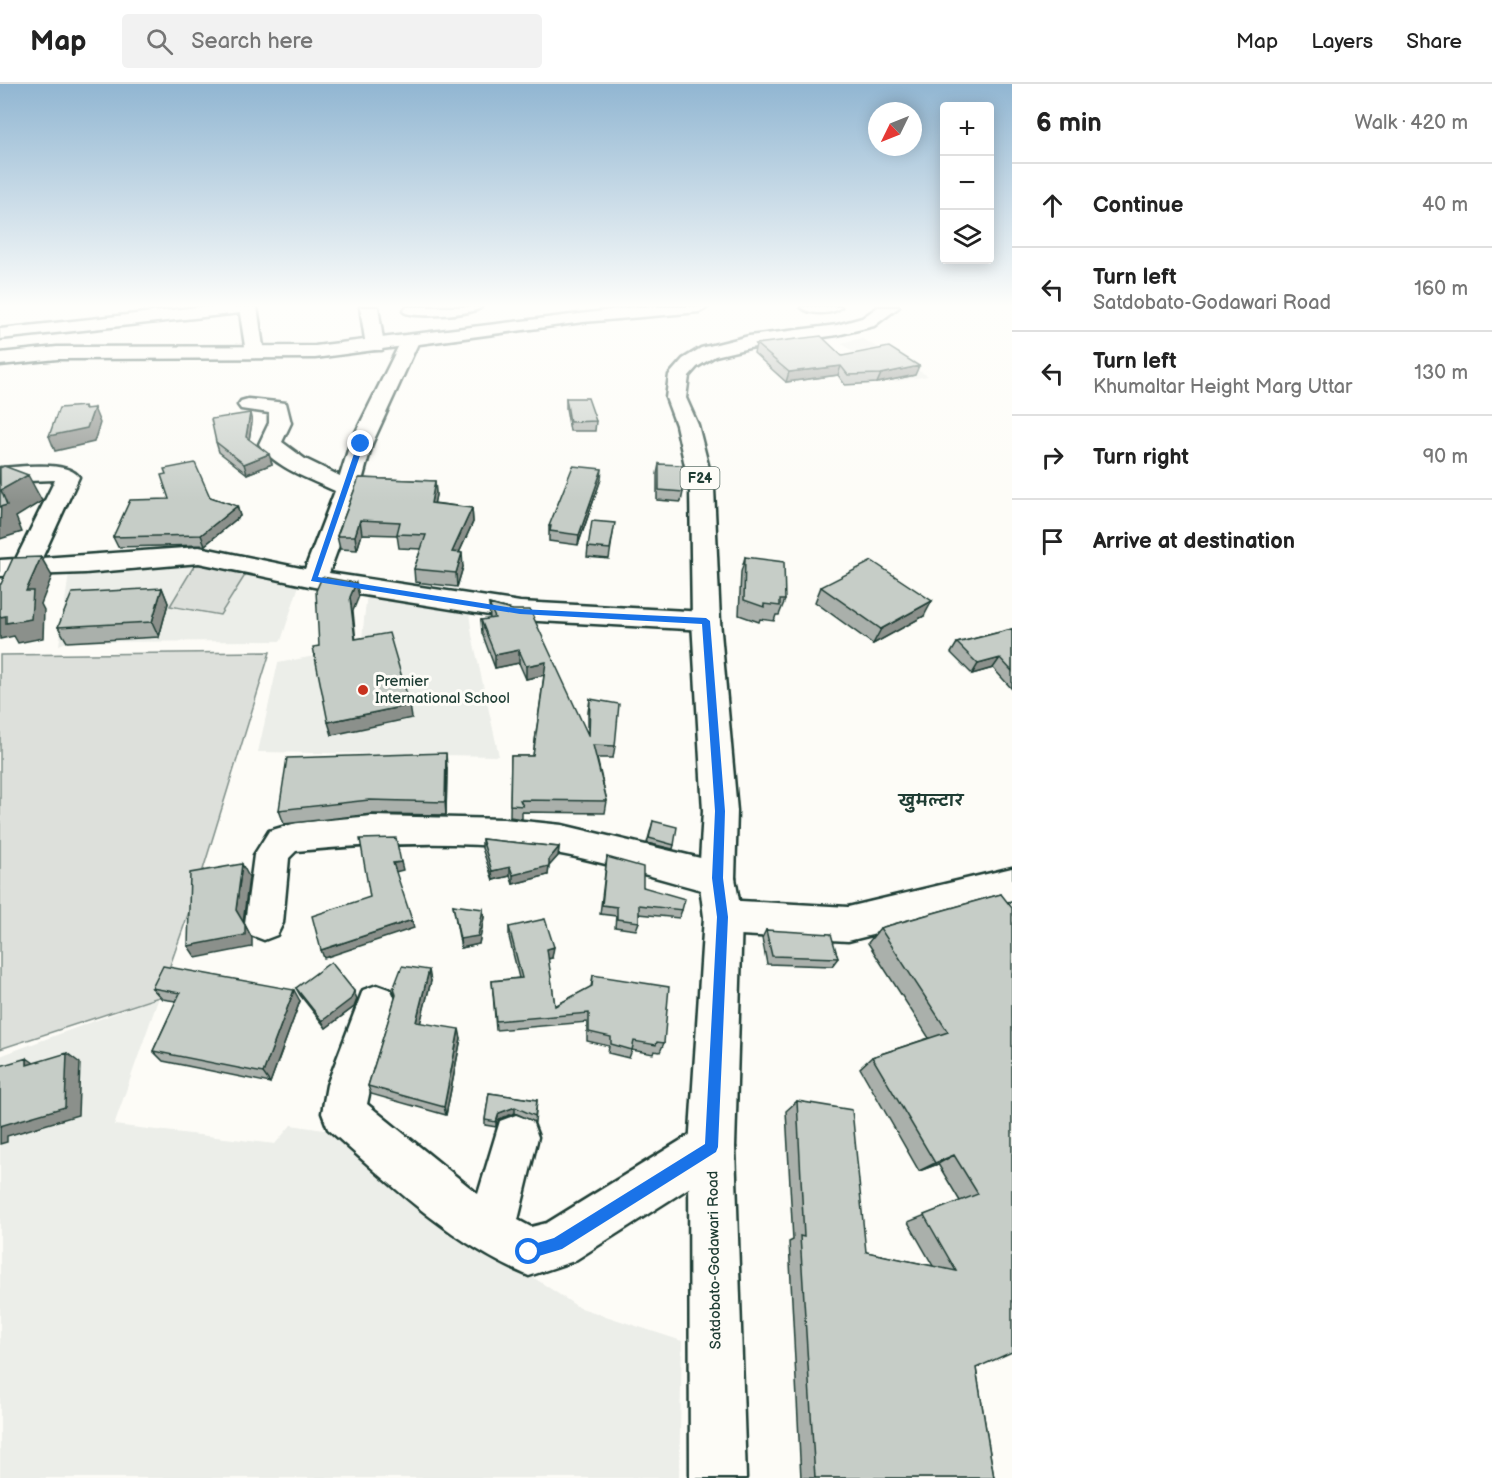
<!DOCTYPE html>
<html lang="en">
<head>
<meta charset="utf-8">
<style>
	:root { --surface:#fff; --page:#f2f2f2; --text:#222; --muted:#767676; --line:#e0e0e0 }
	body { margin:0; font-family:"Balsamiq Sans","Playpen Sans Deva",sans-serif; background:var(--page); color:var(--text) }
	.controls { position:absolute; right:18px; top:18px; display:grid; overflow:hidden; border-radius:6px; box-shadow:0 3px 15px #0003 }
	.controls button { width:54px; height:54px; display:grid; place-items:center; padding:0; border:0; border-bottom:2px solid var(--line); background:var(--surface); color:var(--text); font:30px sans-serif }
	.compass { position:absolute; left:868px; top:18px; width:54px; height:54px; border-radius:50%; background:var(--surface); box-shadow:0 3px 15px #0003; rotate:227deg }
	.stop { position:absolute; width:18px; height:18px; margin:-14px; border:4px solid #1a73e8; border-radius:50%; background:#fff }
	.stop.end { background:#1a73e8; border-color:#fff; box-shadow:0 2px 6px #0008 }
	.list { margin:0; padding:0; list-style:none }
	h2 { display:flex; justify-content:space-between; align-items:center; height:78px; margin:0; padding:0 24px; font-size:26px }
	h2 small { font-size:20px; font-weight:400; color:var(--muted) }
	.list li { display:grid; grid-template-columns:39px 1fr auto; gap:18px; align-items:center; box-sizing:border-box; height:84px; padding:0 24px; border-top:2px solid var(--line) }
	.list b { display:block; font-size:22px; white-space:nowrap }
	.list p { margin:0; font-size:20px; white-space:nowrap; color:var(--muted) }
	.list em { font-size:20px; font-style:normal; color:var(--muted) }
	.icon { flex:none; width:33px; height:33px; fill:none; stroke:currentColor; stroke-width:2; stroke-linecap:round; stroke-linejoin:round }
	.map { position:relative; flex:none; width:1012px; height:1394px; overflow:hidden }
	header { display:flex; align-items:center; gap:36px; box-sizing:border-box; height:84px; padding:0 30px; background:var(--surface); border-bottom:2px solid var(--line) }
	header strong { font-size:28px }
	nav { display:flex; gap:33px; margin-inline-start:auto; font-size:21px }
	.search { width:420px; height:54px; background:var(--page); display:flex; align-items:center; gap:15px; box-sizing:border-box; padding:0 21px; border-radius:6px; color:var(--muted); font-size:22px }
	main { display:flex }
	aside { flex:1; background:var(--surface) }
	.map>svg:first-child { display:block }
	.built { fill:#eceee9 }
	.green { fill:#dde0db; stroke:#7e8e88; stroke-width:1.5 }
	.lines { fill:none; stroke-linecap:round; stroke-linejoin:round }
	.minor-casing { stroke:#1f3d34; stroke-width:5 }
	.major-casing { stroke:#1f3d34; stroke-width:5 }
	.minor { fill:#fdfcf7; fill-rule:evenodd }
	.major { fill:#fdfcf7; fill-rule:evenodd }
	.wall { fill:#aab0ab; stroke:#1f3d34; stroke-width:1.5 }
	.shaded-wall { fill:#8b908b; stroke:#1f3d34; stroke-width:1.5 }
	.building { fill:#c6cdc7; stroke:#1f3d34; stroke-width:1.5 }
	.route { fill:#1a73e8 }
	.poi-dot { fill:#c8321e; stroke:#fdfcf7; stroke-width:2 }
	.labels { text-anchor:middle; stroke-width:6; stroke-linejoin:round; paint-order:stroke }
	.shield { fill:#fdfcf7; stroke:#62766e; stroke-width:1.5 }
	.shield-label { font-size:14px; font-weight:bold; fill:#1f3d34 }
	.poi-label { font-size:15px; fill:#1f3d34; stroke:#fdfcf7; text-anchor:start }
	.street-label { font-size:15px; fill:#1f3d34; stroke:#fdfcf7 }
	.neighbourhood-label { font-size:16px; font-weight:bold; fill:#1f3d34; stroke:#fdfcf7 }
</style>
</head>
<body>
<header>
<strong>Map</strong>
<div class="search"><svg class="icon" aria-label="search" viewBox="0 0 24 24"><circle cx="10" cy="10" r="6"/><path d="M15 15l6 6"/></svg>Search here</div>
<nav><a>Map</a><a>Layers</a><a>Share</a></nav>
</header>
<main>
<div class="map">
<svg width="1012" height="1394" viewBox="0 0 1012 1394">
	<rect width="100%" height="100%" fill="#fdfcf7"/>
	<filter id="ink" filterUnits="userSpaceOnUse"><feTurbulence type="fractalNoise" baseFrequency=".0167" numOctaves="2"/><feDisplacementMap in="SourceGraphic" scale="12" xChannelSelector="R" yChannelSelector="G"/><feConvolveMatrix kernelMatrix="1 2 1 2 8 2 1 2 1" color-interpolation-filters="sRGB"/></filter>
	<g filter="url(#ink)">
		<path class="built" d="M 861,254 L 928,292 L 893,298 L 841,259 Z
			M 197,477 L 301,495 L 281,557 L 67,558 L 59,561 L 69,489 Z
			M 367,509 L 469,529 L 472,551 L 499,672 L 258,668 L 278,579 L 361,563 Z
			M 159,913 L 114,1041 L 275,1060 L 291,1041 L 344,1049 L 456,1142 L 578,1223 L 682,1257 L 679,1394 L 0,1394 L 0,972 Z"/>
		<path class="green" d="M 197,477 L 249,485 L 220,531 L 170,522 Z
			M 270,568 L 198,802 L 159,913 L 0,965 L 0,571 Z"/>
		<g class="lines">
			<defs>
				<path id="minor" d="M 199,223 L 257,223 L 264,269 L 262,273 L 248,273 L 246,269 L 240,229 L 0,255 L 0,245 Z
					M 360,223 L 378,223 L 384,262 L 382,266 L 368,266 L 366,262 Z
					M 407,223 L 481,223 C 474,231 409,235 403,227 Z
					M 410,251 L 419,257 L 372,360 L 360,404 L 329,489 L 520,518 L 706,528 L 716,531 L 720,537 L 716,543 L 706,546 L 520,536 L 314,503 L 199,479 L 85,489 L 0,492 L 0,476 L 16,475 L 55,396 L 0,398 L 0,384 C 20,383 67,376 79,393 L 42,474 L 199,463 L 305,485 L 335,407 C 310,395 275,384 259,360 L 269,339 L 269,329 L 241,325 L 238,321 L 241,317 L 248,315 L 286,319 L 291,339 L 282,358 L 305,375 L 340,392 L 350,360 L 401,257 Z
					M 372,732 L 504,735 L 562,741 L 717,778 L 730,783 L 735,794 L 730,805 L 717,810 C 666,797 614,780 561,770 C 475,755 383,759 296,767 L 289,774 L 283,839 L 277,851 L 264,856 L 251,851 L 245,839 L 254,771 L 269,747 L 296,739 Z
					M 1012,784 L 1012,816 L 848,857 L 723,850 L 710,845 L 704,833 L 710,821 L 723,816 L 848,823 Z
					M 377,901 L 391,906 L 397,920 L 371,1001 L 367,1020 L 478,1110 L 500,1037 L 516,1031 L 532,1037 L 538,1053 L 518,1136 L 531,1143 L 547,1139 L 696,1047 L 712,1040 L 728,1047 L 735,1063 L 728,1079 L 574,1177 L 529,1192 C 452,1160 390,1100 328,1045 L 322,1029 L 327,1001 L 363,906 Z"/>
				<path id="major" d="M 637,223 L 708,223 L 699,228 L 583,238 L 315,274 L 57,275 L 0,281 L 0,269 L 57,263 L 315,262 Z
					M 801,223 L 841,223 C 833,231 809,231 801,223 Z
					M 878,223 L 899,223 L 874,242 L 837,251 L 749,264 L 715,272 L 697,283 L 689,292 L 686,314 L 698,341 L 714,404 L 720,537 L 737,727 L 735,794 L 742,833 L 735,1063 L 746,1394 L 690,1394 L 689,1063 L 704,833 L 699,794 L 703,727 L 692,537 L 690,404 L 676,341 L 666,314 L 669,291 L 683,275 L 701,264 L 749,252 L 837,241 L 862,234 Z"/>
			</defs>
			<use href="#minor" class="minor-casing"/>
			<use href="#major" class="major-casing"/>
			<use href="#minor" class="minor"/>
			<use href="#major" class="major"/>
		</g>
		<path class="wall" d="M 756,260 L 842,272 L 915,291 L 877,299 L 845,301 L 838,291 L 786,298 L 754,269 Z
			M 566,314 L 596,337 L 595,347 L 570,347 L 566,324 Z
			M 252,338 L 249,356 L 272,380 L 247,390 L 219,368 L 216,358 Z
			M 659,380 L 683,408 L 681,418 L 657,416 L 657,390 Z
			M 359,394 L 435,397 L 436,411 L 434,419 L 472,424 L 473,438 L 459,469 L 463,483 L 457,503 L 415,498 L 414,485 L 421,465 L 399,464 L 397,451 L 362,450 L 357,466 L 340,465 L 337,452 Z
			M 601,395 L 578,461 L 549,457 L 549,442 Z
			M 210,413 L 237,422 L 240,432 L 205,461 L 118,463 L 113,453 Z
			M 613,449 L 609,475 L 587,473 L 588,463 Z
			M 745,473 L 785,516 L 779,531 L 776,531 L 774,537 L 760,535 L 759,538 L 739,531 L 741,488 Z
			M 821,503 L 924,532 L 873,560 L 815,518 Z
			M 162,504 L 168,519 L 159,553 L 67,558 L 58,543 Z
			M 489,520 L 512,526 L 588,650 L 588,628 L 590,615 L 615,662 L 613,674 L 597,674 L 607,717 L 605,729 L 522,728 L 522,735 L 510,733 L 511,672 L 533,672 L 544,591 L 526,595 L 519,579 L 495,584 L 482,549 L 481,536 L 490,535 Z
			M 1012,545 L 1012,605 L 993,584 L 972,590 L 951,569 L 957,559 Z
			M 447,684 L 446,731 L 372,730 L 284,740 L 279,726 Z
			M 653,737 L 674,761 L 673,765 L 647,759 Z
			M 482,755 L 559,763 L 558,772 L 549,782 L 548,791 L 513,800 L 510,792 L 493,796 L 482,764 Z
			M 607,773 L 643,803 L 682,826 L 679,834 L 639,830 L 639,838 L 636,846 L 615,843 L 616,832 L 600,830 Z
			M 1001,810 L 976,1284 L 994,1394 L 801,1394 L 789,1158 L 793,1156 L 786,1027 L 797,1017 L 866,1168 L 933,1182 L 908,1138 L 960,1117 L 938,1080 L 919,1087 L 860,984 L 872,973 L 929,954 L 868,859 L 880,844 Z
			M 453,821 L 484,833 L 479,860 L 461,864 Z
			M 509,843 L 552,874 L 548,875 L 555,922 L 591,903 L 593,891 L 664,959 L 660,968 L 654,967 L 653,970 L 632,966 L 629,974 L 608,969 L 609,962 L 587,957 L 587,938 L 496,946 L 492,897 L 519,894 L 509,853 Z
			M 766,846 L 838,874 L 832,882 L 767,880 L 762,854 Z
			M 431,897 L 420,939 L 461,954 L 446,1031 L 371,1010 L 368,1002 L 396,912 L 394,903 Z
			M 152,904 L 300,917 L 270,999 L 163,977 L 153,967 L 176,917 L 162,915 Z
			M 296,904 L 357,915 L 354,923 L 326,944 L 300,911 Z
			M 489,1009 L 537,1016 L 535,1038 L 515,1029 L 499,1035 L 496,1043 L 485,1041 L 485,1036 Z"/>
		<path class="shaded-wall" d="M 841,282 L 838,291 L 786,298 L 789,288 Z
			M 919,282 L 915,291 L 877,299 L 881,290 Z
			M 85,322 L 90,335 L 94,324 L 100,339 L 94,358 L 55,367 L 49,352 L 85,325 Z
			M 250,329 L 252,338 L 248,362 L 246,353 Z
			M 269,370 L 272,380 L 247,390 L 244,380 Z
			M 602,385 L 601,395 L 578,461 L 579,451 Z
			M 28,391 L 42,417 L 16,433 L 22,448 L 0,455 L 1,406 Z
			M 435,397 L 436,411 L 432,432 L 431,419 Z
			M 237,422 L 240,432 L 205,461 L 201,451 Z
			M 472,424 L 473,438 L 453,482 L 452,468 Z
			M 360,436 L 362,450 L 357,466 L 355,452 Z
			M 462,469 L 463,483 L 457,503 L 456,489 Z
			M 41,473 L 52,492 L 41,520 L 44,526 L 43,554 L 18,559 L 14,552 L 0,555 L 0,533 L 26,507 Z
			M 356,499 L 359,512 L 353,527 L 357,569 L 355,555 L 350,513 Z
			M 162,504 L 168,519 L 159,553 L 152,538 Z
			M 932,517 L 924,532 L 873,560 L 881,545 Z
			M 519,566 L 519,579 L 495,584 L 495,571 Z
			M 1000,574 L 993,584 L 972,590 L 978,580 Z
			M 546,578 L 545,591 L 526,595 L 526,582 Z
			M 410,621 L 412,634 L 332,651 L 328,638 Z
			M 446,669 L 447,684 L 446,731 L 445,718 Z
			M 559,763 L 558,772 L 549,782 L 548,791 L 513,800 L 513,791 L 549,775 Z
			M 401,778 L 403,786 L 395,788 L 393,779 Z
			M 242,780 L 249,793 L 243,839 L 236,826 Z
			M 510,783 L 510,792 L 493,796 L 492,787 Z
			M 483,825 L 484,833 L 479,860 L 461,864 L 460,855 Z
			M 412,836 L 414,844 L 324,874 L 321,866 Z
			M 245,841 L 252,854 L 252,863 L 196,874 L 188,862 Z
			M 554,863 L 552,874 L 546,875 L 547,865 Z
			M 429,886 L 431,897 L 418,948 L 416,938 Z
			M 294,906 L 300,917 L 270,999 L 263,989 Z
			M 354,907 L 357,915 L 354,923 L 326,944 L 322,937 Z
			M 459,945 L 461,954 L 446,1031 L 444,1023 Z
			M 67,969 L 80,979 L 78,1031 L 7,1052 L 7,1058 L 0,1060 L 0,1042 Z
			M 27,974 L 41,984 L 27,981 Z
			M 515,1023 L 515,1029 L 499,1035 L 496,1043 L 496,1038 L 499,1029 Z
			M 954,1071 L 938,1080 L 919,1087 L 935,1079 Z"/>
		<path class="building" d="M 821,252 L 842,272 L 889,263 L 919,282 L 881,290 L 848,291 L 841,282 L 789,288 L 756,260 Z
			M 566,314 L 588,314 L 596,337 L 570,338 Z
			M 85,322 L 85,325 L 94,324 L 87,344 L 49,352 L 59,324 Z
			M 250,329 L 246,353 L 269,370 L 244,380 L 216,358 L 211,335 Z
			M 195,379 L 210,413 L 237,422 L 201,451 L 113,453 L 130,416 L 169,415 L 161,391 L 166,390 L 164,385 Z
			M 659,380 L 682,381 L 683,408 L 659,406 Z
			M 4,382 L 28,391 L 1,406 L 7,421 L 0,423 L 0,384 Z
			M 573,382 L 602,385 L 579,451 L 550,447 L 551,442 L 549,442 Z
			M 359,394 L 435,397 L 431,419 L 472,424 L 452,468 L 462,469 L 456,489 L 414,485 L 426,451 L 397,450 L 400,438 L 360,436 L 355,452 L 337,452 Z
			M 592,437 L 615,439 L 610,465 L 588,463 Z
			M 41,473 L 26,507 L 33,507 L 31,535 L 6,539 L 6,532 L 0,533 L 0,500 L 1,500 L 13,474 Z
			M 745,473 L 784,478 L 785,516 L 780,516 L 780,522 L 764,520 L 764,523 L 744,516 Z
			M 872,477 L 932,517 L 881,545 L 821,503 Z
			M 322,493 L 356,499 L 350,513 L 355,555 L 389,549 L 410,621 L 328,638 L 313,563 L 319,562 L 316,507 Z
			M 162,504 L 152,538 L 58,543 L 72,509 Z
			M 489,520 L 512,526 L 530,526 L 589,653 L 590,615 L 619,620 L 615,662 L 593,661 L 607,717 L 520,716 L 523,722 L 510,721 L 511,672 L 533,672 L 546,578 L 526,582 L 519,566 L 495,571 L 481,536 L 495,534 Z
			M 1012,545 L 1012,587 L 1000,574 L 978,580 L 957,559 Z
			M 446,669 L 445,718 L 369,716 L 279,726 L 287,674 Z
			M 653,737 L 677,743 L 674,761 L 649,754 Z
			M 396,754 L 401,778 L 393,779 L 412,836 L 321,866 L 312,832 L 370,813 L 360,755 Z
			M 482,755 L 559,763 L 549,775 L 549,782 L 513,791 L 510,783 L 492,787 Z
			M 607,773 L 643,783 L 643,803 L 685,815 L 682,826 L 639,821 L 639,838 L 617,835 L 617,823 L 602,821 Z
			M 242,780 L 236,826 L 245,841 L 245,851 L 188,862 L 190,789 Z
			M 1001,810 L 1012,824 L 1012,1268 L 976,1284 L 994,1394 L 815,1394 L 800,1152 L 804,1153 L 797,1017 L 852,1026 L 866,1168 L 956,1187 L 924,1131 L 978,1110 L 954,1071 L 935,1079 L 872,973 L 948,948 L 880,844 Z
			M 453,821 L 483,825 L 478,852 L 460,855 Z
			M 545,835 L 554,863 L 547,865 L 555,922 L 592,902 L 593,891 L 669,903 L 664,959 L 657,958 L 656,961 L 634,957 L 632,966 L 611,960 L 611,953 L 589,948 L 589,929 L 496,937 L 492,897 L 522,894 L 509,843 Z
			M 766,846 L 831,850 L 838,874 L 772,872 Z
			M 331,878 L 354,907 L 351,915 L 322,937 L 296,904 Z
			M 163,882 L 294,906 L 263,989 L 153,967 L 180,909 L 152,904 Z
			M 402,882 L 429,886 L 416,938 L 459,945 L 444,1023 L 368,1002 L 396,911 L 394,903 Z
			M 67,969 L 65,1023 L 0,1042 L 0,982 L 27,974 L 27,981 Z
			M 489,1009 L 537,1016 L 535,1032 L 515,1023 L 499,1029 L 496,1038 L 485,1036 Z"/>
	</g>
	<linearGradient id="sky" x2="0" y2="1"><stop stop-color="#91b6d2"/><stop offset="0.53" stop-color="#fefefb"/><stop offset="1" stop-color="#fefefb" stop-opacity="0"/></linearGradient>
	<rect width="1012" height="418" fill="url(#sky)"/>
	<path class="route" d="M 358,358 L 364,360 L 318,493 L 520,525 L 706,534 L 710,537 L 725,727 L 723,794 L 728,833 L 718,1063 L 716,1068 L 562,1165 L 529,1175 L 522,1168 L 524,1163 L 554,1154 L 705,1060 L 717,833 L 712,794 L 715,727 L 702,540 L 520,530 L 311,497 Z"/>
	<circle class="poi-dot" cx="363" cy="606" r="6"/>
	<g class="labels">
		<rect class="shield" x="680.5" y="383" width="39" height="22" rx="4.5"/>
		<g class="shield-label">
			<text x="700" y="399">F24</text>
		</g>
		<g class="poi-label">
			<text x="375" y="602">Premier<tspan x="375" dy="17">International School</tspan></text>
		</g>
		<g class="street-label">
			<text transform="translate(714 1176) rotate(-91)" y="5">Satdobato-Godawari Road</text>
		</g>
		<g class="neighbourhood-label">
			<text x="931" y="722">खुमल्टार</text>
		</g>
	</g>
</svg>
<div class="controls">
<button>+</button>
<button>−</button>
<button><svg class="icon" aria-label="layers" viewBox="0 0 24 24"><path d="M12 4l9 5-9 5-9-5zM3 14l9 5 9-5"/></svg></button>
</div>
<svg class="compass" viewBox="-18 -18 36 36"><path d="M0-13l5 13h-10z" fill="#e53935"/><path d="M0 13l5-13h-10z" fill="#767676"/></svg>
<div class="stop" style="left:529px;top:1168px"></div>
<div class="stop end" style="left:361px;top:360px"></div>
</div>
<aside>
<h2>6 min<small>Walk · 420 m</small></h2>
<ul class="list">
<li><svg class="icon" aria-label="ahead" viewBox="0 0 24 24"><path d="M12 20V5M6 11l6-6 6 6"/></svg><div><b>Continue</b></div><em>40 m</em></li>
<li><svg class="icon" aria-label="left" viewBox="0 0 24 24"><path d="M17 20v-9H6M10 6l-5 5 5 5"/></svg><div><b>Turn left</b><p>Satdobato-Godawari Road</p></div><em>160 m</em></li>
<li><svg class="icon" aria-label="left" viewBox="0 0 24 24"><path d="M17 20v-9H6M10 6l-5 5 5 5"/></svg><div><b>Turn left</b><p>Khumaltar Height Marg Uttar</p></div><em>130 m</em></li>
<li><svg class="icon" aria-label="right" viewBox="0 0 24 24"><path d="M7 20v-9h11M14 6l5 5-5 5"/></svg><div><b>Turn right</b></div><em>90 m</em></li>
<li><svg class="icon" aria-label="arrive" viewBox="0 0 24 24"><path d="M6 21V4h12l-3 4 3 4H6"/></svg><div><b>Arrive at destination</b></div></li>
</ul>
</aside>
</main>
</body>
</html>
